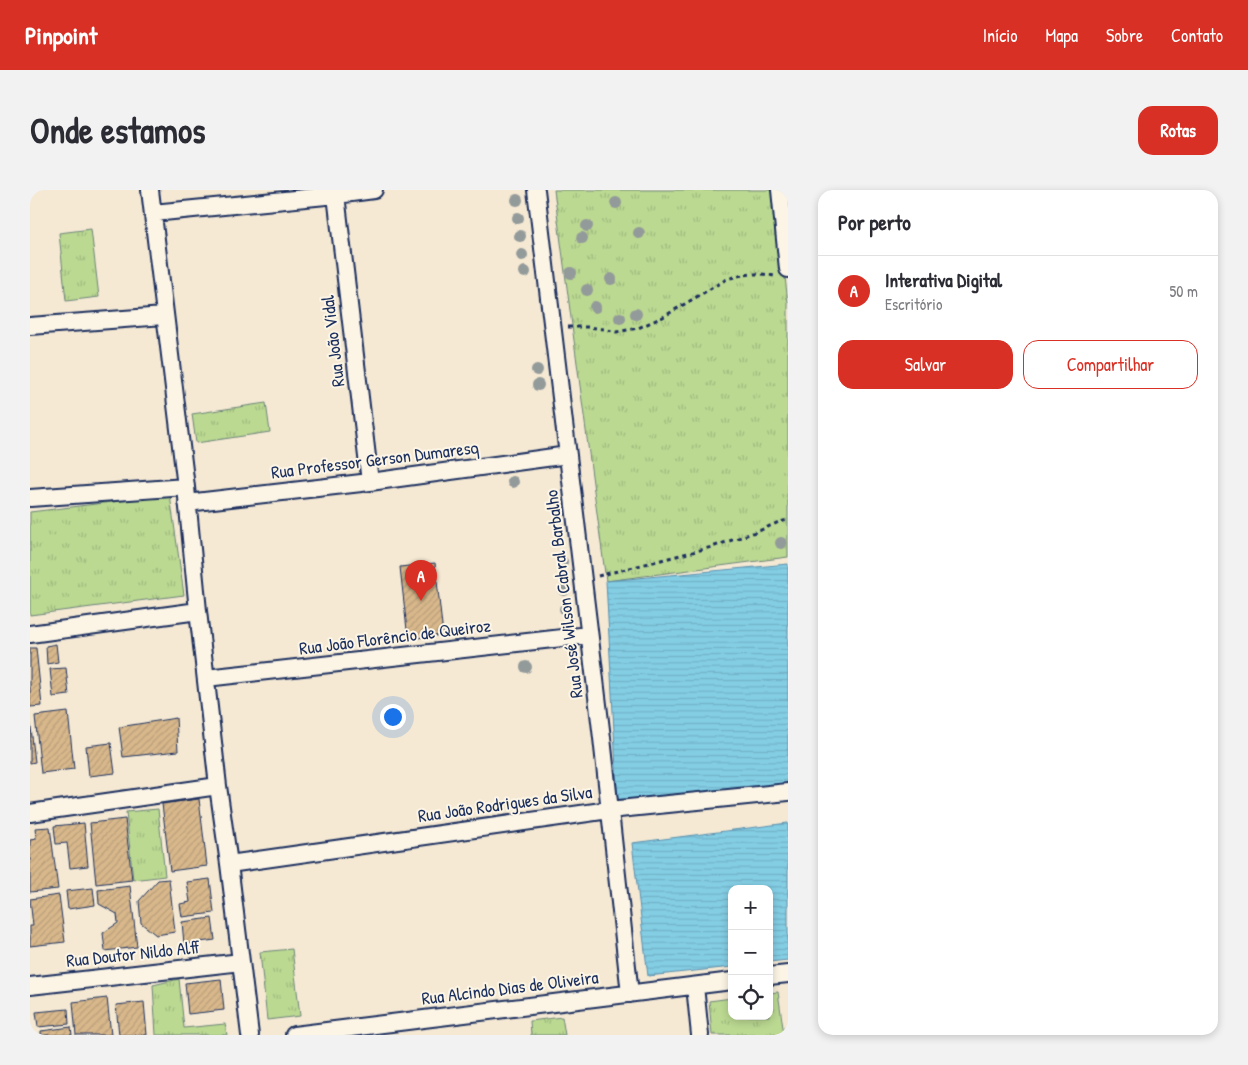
<!DOCTYPE html>
<html lang="pt">
<head>
<meta charset="utf-8">
<style>
	:root { --surface:#fff; --page:#f2f2f3; --text:#2b2b33; --muted:#7c7c81; --line:#e1e1e2; --accent:#d93025 }
	body { margin:0; font-family:"Patrick Hand",sans-serif; background:var(--page); color:var(--text) }
	.controls { position:absolute; right:15px; bottom:15px; display:grid; overflow:hidden; border-radius:10px; box-shadow:0 2px 8px #0003 }
	.controls button { width:45px; height:45px; display:grid; place-items:center; padding:0; border:0; border-bottom:1px solid var(--line); background:var(--surface); color:var(--text); font:25px sans-serif }
	.you { position:absolute; left:362px; top:526px; width:18px; height:18px; margin:-12px; border:4px solid #fff; border-radius:50%; background:#1a73e8; box-shadow:0 0 0 8px #1a73e833 }
	.badge { display:grid; place-items:center; width:32px; height:32px; border-radius:50%; background:var(--accent); color:#fff; font-size:16px; font-weight:700 }
	.pin { position:absolute; translate:-50% -41px; filter:drop-shadow(0 1px 2px #0008) }
	.pin::after { content:''; position:absolute; top:26px; width:18px; height:15px; background:inherit; clip-path:polygon(0 0,100% 0,50% 100%) }
	.list { margin:0; padding:0; list-style:none }
	h2 { display:flex; justify-content:space-between; align-items:center; height:65px; margin:0; padding:0 20px; font-size:21px }
	h2 small { font-size:16px; font-weight:400; color:var(--muted) }
	.list li { display:grid; grid-template-columns:32px 1fr auto; gap:15px; align-items:center; box-sizing:border-box; height:70px; padding:0 20px; border-top:1px solid var(--line) }
	.list b { display:block; font-size:19px; white-space:nowrap }
	.list p { margin:0; font-size:16px; white-space:nowrap; color:var(--muted) }
	.list em { font-size:16px; font-style:normal; color:var(--muted) }
	.actions { display:flex; gap:10px; padding:15px 20px }
	.actions a { flex:1; padding:11px 0; border:1px solid var(--accent); border-radius:15px; text-align:center; font-size:18px; color:var(--accent) }
	.actions .main { background:var(--accent); color:#fff }
	.icon { flex:none; width:28px; height:28px; fill:none; stroke:currentColor; stroke-width:2; stroke-linecap:round; stroke-linejoin:round }
	.map { position:relative; flex:none; width:758px; height:845px; overflow:hidden; border-radius:15px }
	header { display:flex; align-items:center; gap:30px; box-sizing:border-box; height:70px; padding:0 25px; background:var(--accent); color:#fff }
	header strong { font-size:24px }
	nav { display:flex; gap:28px; margin-inline-start:auto; font-size:18px }
	.intro { display:flex; align-items:center; justify-content:space-between; box-sizing:border-box; height:120px; padding:0 30px }
	h1 { margin:0; font-size:35px }
	.button { padding:12px 22px; border-radius:15px; background:var(--accent); color:#fff; font-size:18px; font-weight:700 }
	main { display:flex; gap:30px; padding:0 30px }
	aside { flex:1; background:var(--surface); border-radius:15px; box-shadow:0 2px 8px #0003 }
	.map>svg:first-child { display:block }
	.grass { fill:url(#grass-tufts); stroke:#6b8478 }
	.water { fill:url(#water-rules); stroke:#5a8eae }
	.building { fill:url(#building-hatch); stroke:#1b2f5e }
	.lines { fill:none; stroke-linecap:round; stroke-linejoin:round }
	.street-casing { stroke:#1b2f5e; stroke-width:20 }
	.path { stroke:#1b2f5e; stroke-width:3; stroke-dasharray:4 4; stroke-linecap:butt }
	.street { stroke:#fcf5e5; stroke-width:16 }
	.tree { fill:#939a9a }
	.labels { text-anchor:middle; stroke-width:4; stroke-linejoin:round; paint-order:stroke }
	.street-label { font-size:18px; fill:#1b2f5e; stroke:#fcf5e5 }
</style>
</head>
<body>
<header>
<strong>Pinpoint</strong>
<nav><a>Início</a><a>Mapa</a><a>Sobre</a><a>Contato</a></nav>
</header>
<div class="intro"><h1>Onde estamos</h1><a class="button">Rotas</a></div>
<main>
<div class="map">
<svg width="758" height="845" viewBox="0 0 758 845">
	<defs>
		<pattern id="grass-tufts" width="24" height="20" patternUnits="userSpaceOnUse" patternTransform="scale(1.25)"><rect width="24" height="20" fill="#bbd991"/><path d="M3 7l-1-3M5 7V3M7 7l1-3M15 17l-1-3M17 17v-4M19 17l1-3" fill="none" stroke="#a0bb7f"/></pattern>
		<pattern id="water-rules" width="6" height="5" patternUnits="userSpaceOnUse" patternTransform="scale(1.25)"><rect width="6" height="5" fill="#84cee4"/><path d="M0 2.5h6" fill="none" stroke="#71b1c6"/></pattern>
		<pattern id="building-hatch" width="6" height="6" patternUnits="userSpaceOnUse" patternTransform="scale(1.25)"><rect width="6" height="6" fill="#d8b88b"/><path d="M-1 1l2-2M0 6l6-6M5 7l2-2" fill="none" stroke="#b99e7a"/></pattern>
	</defs>
	<rect width="100%" height="100%" fill="#f5e9d3"/>
	<filter id="ink" filterUnits="userSpaceOnUse"><feTurbulence type="fractalNoise" baseFrequency=".02" numOctaves="2"/><feDisplacementMap in="SourceGraphic" scale="10" xChannelSelector="R" yChannelSelector="G"/><feConvolveMatrix kernelMatrix="1 2 1 2 8 2 1 2 1" color-interpolation-filters="sRGB"/></filter>
	<g filter="url(#ink)">
		<path class="grass" d="M 524,0 L 745,0 L 758,113 L 758,367 L 576,391 Z
			M 61,39 L 69,107 L 36,111 L 29,43 Z
			M 236,213 L 240,242 L 166,253 L 162,224 Z
			M 140,305 L 154,405 L 0,425 L 0,322 Z
			M 128,619 L 135,686 L 103,690 L 96,622 Z
			M 262,759 L 270,826 L 237,830 L 230,762 Z
			M 149,789 L 154,838 L 195,834 L 197,845 L 126,845 L 123,795 Z
			M 748,802 L 754,845 L 682,845 L 679,811 L 702,808 L 702,826 L 739,826 L 739,803 Z
			M 532,827 L 535,845 L 501,845 L 500,831 Z"/>
		<path class="water" d="M 758,374 L 758,597 L 588,616 L 576,391 Z
			M 758,633 L 758,770 L 739,772 L 739,699 L 702,699 L 702,777 L 618,786 L 602,653 Z"/>
		<path class="building" d="M 405,373 L 413,445 L 378,449 L 370,377 Z
			M 26,454 L 28,472 L 17,474 L 16,456 Z
			M 0,458 L 6,458 L 12,516 L 0,517 Z
			M 36,478 L 39,505 L 23,507 L 20,479 Z
			M 38,522 L 44,579 L 11,583 L 5,526 Z
			M 146,528 L 148,561 L 93,567 L 89,537 Z
			M 0,529 L 5,572 L 0,573 Z
			M 81,553 L 85,583 L 59,586 L 56,556 Z
			M 169,609 L 177,676 L 140,681 L 132,614 Z
			M 95,629 L 102,690 L 66,694 L 60,633 Z
			M 54,633 L 58,676 L 40,678 L 37,653 L 26,654 L 24,636 Z
			M 20,637 L 28,699 L 0,702 L 0,650 L 6,649 L 5,638 Z
			M 139,689 L 145,742 L 126,745 L 111,733 L 109,711 L 128,690 Z
			M 180,689 L 184,723 L 152,727 L 150,714 L 160,712 L 157,692 Z
			M 100,696 L 107,757 L 75,761 L 73,743 L 88,733 L 87,724 L 69,714 L 68,700 Z
			M 63,698 L 65,715 L 38,719 L 36,701 Z
			M 29,705 L 35,752 L 0,756 L 0,736 L 3,736 L 0,709 Z
			M 182,728 L 185,750 L 154,754 L 152,732 Z
			M 191,789 L 194,820 L 158,824 L 155,793 Z
			M 77,808 L 81,845 L 46,845 L 43,812 Z
			M 114,812 L 117,845 L 89,845 L 86,815 Z
			M 38,819 L 39,834 L 8,837 L 6,822 Z
			M 41,837 L 42,845 L 11,845 L 11,841 Z"/>
		<g class="lines">
			<defs>
				<path id="street" d="M 120,0 L 156,297 L 168,421 L 188,596 L 199,674 L 220,845
					M 506,0 L 572,548 L 600,804
					M 750,0 L 758,79
					M 306,5 L 340,292
					M 123,23 L 306,5 L 344,0
					M 0,136 L 134,126
					M 0,308 L 156,297
					M 157,313 L 340,292 L 538,265
					M 0,444 L 168,421
					M 176,488 L 559,445
					M 0,623 L 188,596
					M 199,674 L 579,620 L 758,602
					M 739,786 L 758,784
					M 0,796 L 211,772
					M 665,796 L 670,845
					M 264,845 L 702,791"/>
			</defs>
			<use href="#street" class="street-casing"/>
			<path class="path" d="M 538,137 L 558,137 L 574,139 L 586,142 L 608,138 L 633,127 L 695,90 C 711,84 728,82 744,86
				M 568,386 L 682,357 L 731,340 L 749,332 L 758,330"/>
			<use href="#street" class="street"/>
		</g>
		<g class="tree">
			<circle cx="487" cy="10" r="6"/>
			<circle cx="586" cy="13" r="6"/>
			<circle cx="488" cy="28" r="6"/>
			<circle cx="557" cy="36" r="6"/>
			<circle cx="609" cy="43" r="6"/>
			<circle cx="490" cy="46" r="6"/>
			<circle cx="552" cy="48" r="6"/>
			<circle cx="492" cy="65" r="6"/>
			<circle cx="495" cy="82" r="6"/>
			<circle cx="541" cy="83" r="6"/>
			<circle cx="581" cy="89" r="6"/>
			<circle cx="557" cy="100" r="6"/>
			<circle cx="565" cy="117" r="6"/>
			<circle cx="606" cy="124" r="6"/>
			<circle cx="590" cy="128" r="6"/>
			<circle cx="507" cy="180" r="6"/>
			<circle cx="508" cy="195" r="6"/>
			<circle cx="483" cy="292" r="6"/>
			<circle cx="751" cy="353" r="6"/>
			<circle cx="532" cy="372" r="6"/>
			<circle cx="534" cy="400" r="6"/>
			<circle cx="535" cy="419" r="6"/>
			<circle cx="496" cy="477" r="6"/>
		</g>
	</g>
	<g class="labels">
		<g class="street-label">
			<text transform="translate(303 151) rotate(-97)" y="6">Rua João Vidal</text>
			<text transform="translate(345 270) rotate(-7)" y="6">Rua Professor Gerson Dumaresq</text>
			<text transform="translate(534 404) rotate(-97)" y="6">Rua José Wilson Cabral Barbalho</text>
			<text transform="translate(365 447) rotate(-7)" y="6">Rua João Florêncio de Queiroz</text>
			<text transform="translate(475 614) rotate(-8)" y="6">Rua João Rodrigues da Silva</text>
			<text transform="translate(103 764) rotate(-6)" y="6">Rua Doutor Nildo Alff</text>
			<text transform="translate(480 798) rotate(-7)" y="6">Rua Alcindo Dias de Oliveira</text>
		</g>
	</g>
</svg>
<div class="controls">
<button>+</button>
<button>−</button>
<button><svg class="icon" aria-label="locate" viewBox="0 0 24 24"><circle cx="12" cy="12" r="6"/><path d="M12 2v4M12 18v4M2 12h4M18 12h4"/></svg></button>
</div>
<div class="you"></div>
<div class="pin badge" style="left:391px;top:411px">A</div>
</div>
<aside>
<h2>Por perto<small></small></h2>
<ul class="list">
<li><span class="badge">A</span><div><b>Interativa Digital</b><p>Escritório</p></div><em>50 m</em></li>
</ul>
<div class="actions"><a class="main">Salvar</a><a>Compartilhar</a></div>
</aside>
</main>
</body>
</html>
